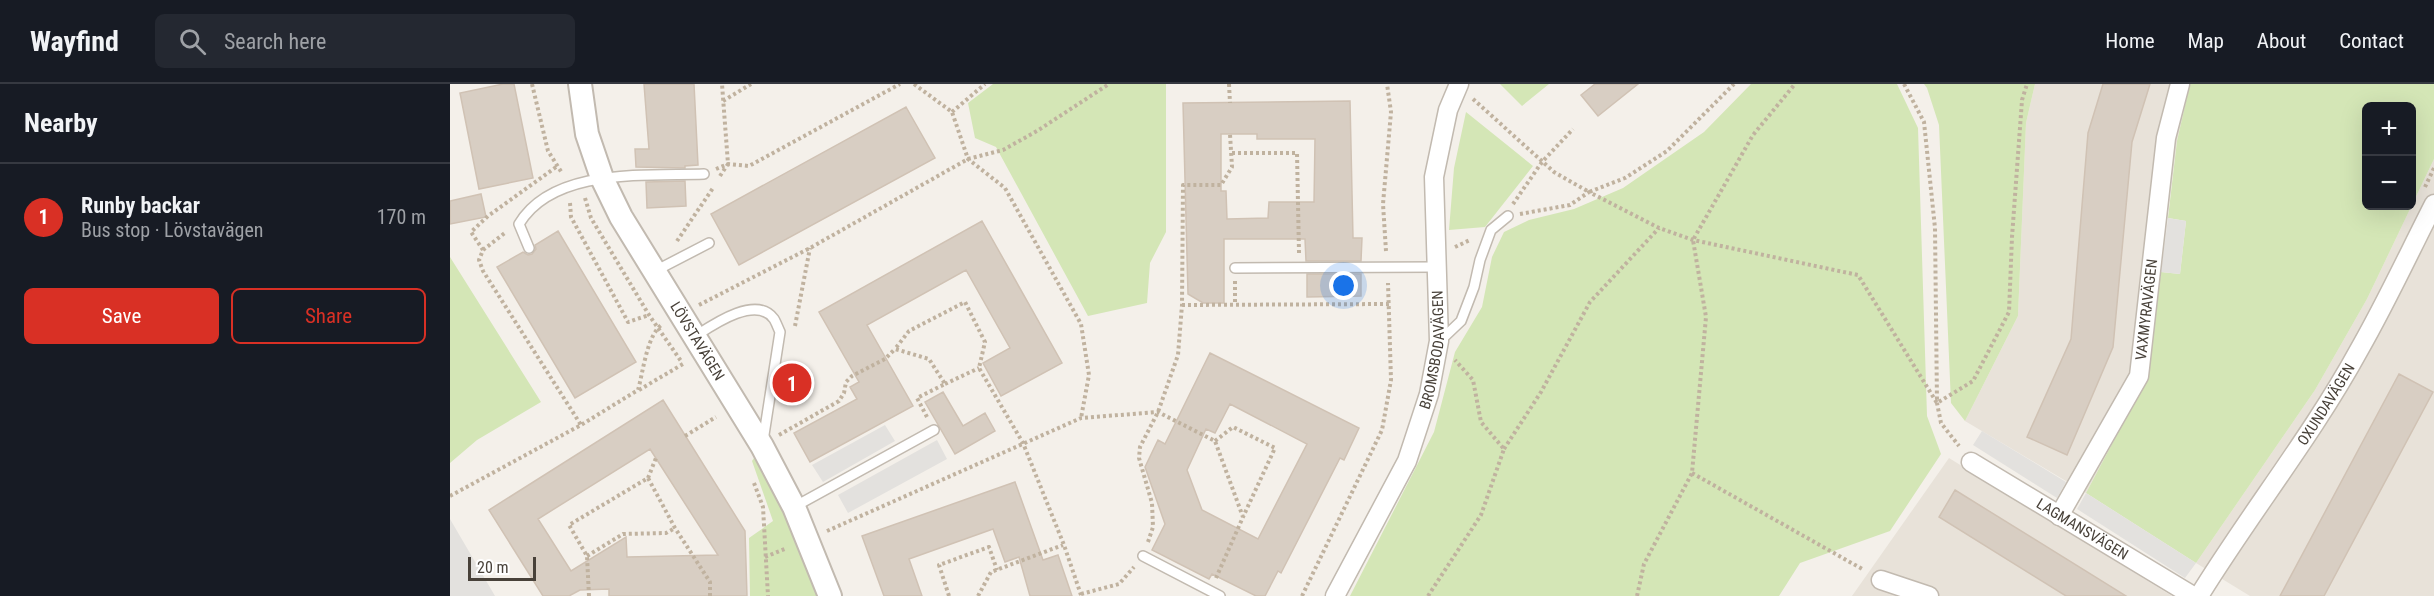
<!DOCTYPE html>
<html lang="en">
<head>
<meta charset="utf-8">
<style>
	:root { --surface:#171b24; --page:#242831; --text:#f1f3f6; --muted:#9ea1a6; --line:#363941; --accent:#d93025 }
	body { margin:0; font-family:"Roboto Condensed",sans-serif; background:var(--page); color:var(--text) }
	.controls { position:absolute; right:18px; top:18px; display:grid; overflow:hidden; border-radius:9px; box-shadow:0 6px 24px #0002 }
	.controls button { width:54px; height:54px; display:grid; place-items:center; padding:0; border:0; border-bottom:2px solid var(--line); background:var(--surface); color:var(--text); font:30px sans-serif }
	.scale { position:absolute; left:18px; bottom:15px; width:68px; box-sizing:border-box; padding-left:6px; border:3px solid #484139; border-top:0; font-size:16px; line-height:21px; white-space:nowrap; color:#484139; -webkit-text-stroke:4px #fff; paint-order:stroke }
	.you { position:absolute; left:894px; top:202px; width:21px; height:21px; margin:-15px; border:4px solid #fff; border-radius:50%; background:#1a73e8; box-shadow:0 0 0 9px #1a73e833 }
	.badge { display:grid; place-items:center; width:39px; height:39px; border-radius:50%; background:var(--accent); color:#fff; font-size:20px; font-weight:700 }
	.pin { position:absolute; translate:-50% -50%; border:3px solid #fff; box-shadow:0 2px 6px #0006 }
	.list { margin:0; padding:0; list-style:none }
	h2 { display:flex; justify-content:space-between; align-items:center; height:78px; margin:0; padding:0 24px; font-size:26px }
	h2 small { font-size:20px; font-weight:400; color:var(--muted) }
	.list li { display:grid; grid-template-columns:39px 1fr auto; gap:18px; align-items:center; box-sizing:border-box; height:108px; padding:0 24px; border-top:2px solid var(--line) }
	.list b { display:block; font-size:22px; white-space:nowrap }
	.list p { margin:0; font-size:20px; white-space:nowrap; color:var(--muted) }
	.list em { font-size:20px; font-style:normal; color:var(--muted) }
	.actions { display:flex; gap:12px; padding:18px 24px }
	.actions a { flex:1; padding:14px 0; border:2px solid var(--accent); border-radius:9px; text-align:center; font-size:21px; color:var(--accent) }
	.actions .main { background:var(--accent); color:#fff }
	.icon { flex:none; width:33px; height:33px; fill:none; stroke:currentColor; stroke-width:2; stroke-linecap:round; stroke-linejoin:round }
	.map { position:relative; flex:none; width:1984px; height:512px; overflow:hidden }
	header { display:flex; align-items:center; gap:36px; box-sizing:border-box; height:84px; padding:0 30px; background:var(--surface); border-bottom:2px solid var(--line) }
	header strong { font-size:28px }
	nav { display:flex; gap:33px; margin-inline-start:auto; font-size:21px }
	.search { width:420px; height:54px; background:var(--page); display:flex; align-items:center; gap:15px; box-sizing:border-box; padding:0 21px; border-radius:9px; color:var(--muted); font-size:22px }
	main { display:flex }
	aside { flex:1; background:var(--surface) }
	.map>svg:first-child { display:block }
	.residential { fill:#e8e2d9 }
	.green { fill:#d4e6b6; fill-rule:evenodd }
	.parking { fill:#e3e1de }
	.building { fill:#d8cec3; stroke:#d0c2b4; stroke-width:1.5; fill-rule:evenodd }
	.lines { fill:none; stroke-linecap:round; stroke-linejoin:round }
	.service-casing { stroke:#c2bab0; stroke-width:12 }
	.minor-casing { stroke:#c2bab0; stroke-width:21 }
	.tertiary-casing { stroke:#c2bab0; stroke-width:26 }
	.path { stroke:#c0b29f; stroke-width:4; stroke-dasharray:3 3; stroke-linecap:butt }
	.service { stroke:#fff; stroke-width:9 }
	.minor { stroke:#fff; stroke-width:18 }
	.tertiary { stroke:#fff; stroke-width:22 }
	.labels { text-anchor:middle; stroke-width:4.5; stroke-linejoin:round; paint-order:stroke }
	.street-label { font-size:15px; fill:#484139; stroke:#fff }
</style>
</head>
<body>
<header>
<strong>Wayfind</strong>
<div class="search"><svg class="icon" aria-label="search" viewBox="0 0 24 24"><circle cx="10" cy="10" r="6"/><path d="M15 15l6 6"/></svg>Search here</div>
<nav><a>Home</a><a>Map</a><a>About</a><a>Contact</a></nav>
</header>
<main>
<aside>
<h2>Nearby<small></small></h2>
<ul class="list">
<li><span class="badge">1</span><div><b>Runby backar</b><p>Bus stop · Lövstavägen</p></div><em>170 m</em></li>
</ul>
<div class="actions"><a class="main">Save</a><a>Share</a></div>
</aside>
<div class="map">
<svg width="1984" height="512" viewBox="0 0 1984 512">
	<rect width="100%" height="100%" fill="#f4f0ea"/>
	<path class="residential" d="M 1585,0 L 1740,0 L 1727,57 L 1697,294 L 1636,409 L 1515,337 L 1568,232 L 1576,39 Z
		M 1984,75 L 1984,512 L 1800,512 L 1746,479 L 1865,306 L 1917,215 Z
		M 1499,374 L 1722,512 L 1402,512 Z"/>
	<path class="green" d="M 543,0 L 716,0 L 716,148 L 700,179 L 697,219 L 638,232 L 546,63 L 525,54 L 518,19 Z
		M 1050,0 L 1099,0 L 1072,22 Z
		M 1301,0 L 1447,0 L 1468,44 L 1477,332 L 1491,370 L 1440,447 L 1350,479 L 1329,512 L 900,512 L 984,348 L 1005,268 L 1032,223 L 1042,173 L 1054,148 L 1079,136 L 1124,125 L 1173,104 L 1254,48 Z
		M 1474,0 L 1585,0 L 1576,39 L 1568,232 L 1515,337 L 1501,319 L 1489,41 L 1477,4 Z
		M 1740,0 L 1984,0 L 1984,75 L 1917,215 L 1865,306 L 1746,479 L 1636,409 L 1697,294 L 1711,188 L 1730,190 L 1736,137 L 1718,134 L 1727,57 ZM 1916,22 L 1962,22 L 1962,122 L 1916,122 Z
		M 1016,28 L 1083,82 L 1035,143 L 999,146 L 1004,84 Z
		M 0,173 L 91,318 L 27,356 L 0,379 Z
		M 304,374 L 331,423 L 367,512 L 300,512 L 299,454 L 323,437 L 302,377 Z"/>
	<path class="parking" d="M 1718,134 L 1736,137 L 1730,190 L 1711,188 Z
		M 435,341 L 445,357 L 373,398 L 362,381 Z
		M 1532,347 L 1616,398 L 1607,414 L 1523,361 Z
		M 487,356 L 497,375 L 398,429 L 388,411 Z
		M 1636,409 L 1746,479 L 1735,494 L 1627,425 Z
		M 0,435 L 45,512 L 0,512 Z"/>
	<path class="building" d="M 53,0 L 64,0 L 83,94 L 29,105 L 10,9 Z
		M 194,0 L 244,0 L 248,81 L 235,82 L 235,84 L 186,83 L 185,65 L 199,65 Z
		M 1145,0 L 1188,0 L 1148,32 L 1131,11 Z
		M 1653,0 L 1700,0 L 1682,58 L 1663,263 L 1617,371 L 1577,353 L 1621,255 L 1638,49 Z
		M 900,17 L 903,154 L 912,154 L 911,177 L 856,177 L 855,155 L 774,155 L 774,219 L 753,219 L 738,210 L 733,19 ZM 771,50 L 807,50 L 807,55 L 865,55 L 864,118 L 819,118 L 818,134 L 777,135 L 776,107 L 771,107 Z
		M 456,23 L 485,74 L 289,181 L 261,130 Z
		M 235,97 L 236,122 L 197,124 L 196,98 Z
		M 31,110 L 36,133 L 0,140 L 0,117 Z
		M 532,137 L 612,279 L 551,312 L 533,279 L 560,264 L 516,186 L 417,241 L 463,322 L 360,378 L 344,349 L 407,315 L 400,303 L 409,298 L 369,228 Z
		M 108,147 L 186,278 L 125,314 L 47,183 L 73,168 L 78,171 L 82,170 L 86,165 L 85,161 Z
		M 857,190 L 911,190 L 911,212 L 857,213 Z
		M 760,269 L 909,344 L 894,376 L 890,374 L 831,489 L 828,487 L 815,512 L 806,512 L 762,490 L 759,495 L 702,466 L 715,440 L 695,383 L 708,356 L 715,360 ZM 780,320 L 857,360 L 808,455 L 752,426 L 737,386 L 756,345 L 765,349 Z
		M 1949,290 L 1983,308 L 1874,512 L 1830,512 Z
		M 493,308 L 513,342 L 535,329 L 545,347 L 505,370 L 475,318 Z
		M 213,316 L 295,447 L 297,512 L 159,512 L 159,505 L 130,506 L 119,512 L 93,512 L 39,426 ZM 200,365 L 268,471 L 177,473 L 176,453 L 121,487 L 88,435 Z
		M 565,398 L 593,476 L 608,471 L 622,512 L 580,512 L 569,473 L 555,478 L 543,445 L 459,475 L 472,512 L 434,512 L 412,452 Z
		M 1505,406 L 1676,512 L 1616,512 L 1489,433 Z"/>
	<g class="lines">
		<defs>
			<path id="service" d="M 79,164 L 69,140 C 103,83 197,92 254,90
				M 785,184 L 986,183
				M 205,187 L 259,159
				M 244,253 C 261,242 306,210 324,235 C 326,238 328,244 330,248 L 313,357
				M 991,256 L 1011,237 L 1024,203 L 1030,176 L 1041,146 L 1058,132
				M 344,423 L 484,346
				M 693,472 L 770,512"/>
			<g id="minor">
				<path id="s1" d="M 1521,378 L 1743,512"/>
				<path id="s2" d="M 1609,432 L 1689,292 L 1716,54 L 1730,0"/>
				<path d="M 1431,496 L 1479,512"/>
				<path id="s3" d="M 885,512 L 957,377 L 979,310 L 989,257 L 984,93 L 998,26 L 1009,0"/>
				<path id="s4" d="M 1749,512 C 1800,429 1862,352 1909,266 C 1936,219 1959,169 1984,120"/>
			</g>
			<g id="tertiary">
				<path id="s5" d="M 130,0 L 137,50 L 152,94 L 171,133 L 312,362 L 344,423 L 380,512"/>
			</g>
		</defs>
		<use href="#service" class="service-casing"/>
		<use href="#minor" class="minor-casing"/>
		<use href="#tertiary" class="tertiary-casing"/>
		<path class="path" d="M 82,0 L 98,67 L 112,89
			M 464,0 L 502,28 L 518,75 L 555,104 L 631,240 L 639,291 L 631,334
			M 779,0 L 780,19
			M 1454,0 L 1474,38 L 1485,144 L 1487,319 L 1491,339 L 1509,362
			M 1023,15 L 1104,88 L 1139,108 L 1175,94 L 1217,67 L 1284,0
			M 273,17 L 301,0
			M 502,28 L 535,0
			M 782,69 L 847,69 L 849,169
			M 106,83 L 38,132 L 21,148 L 33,166 L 29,176 L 33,187 L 131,341
			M 266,85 L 278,80 L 299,82 L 450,0
			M 270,92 L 278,80 L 272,0
			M 1975,103 L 1984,84
			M 135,114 L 141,134 L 199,231 L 231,277
			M 120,119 L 121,133 L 178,238 L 199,231
			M 1063,120 L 1092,78 L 1123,45
			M 1070,130 L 1120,121 L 1139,108 L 1209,144 L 1243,156 L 1408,191 L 1487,319 L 1523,297 L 1559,228 L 1562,153 L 1572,16 L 1577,0
			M 227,157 L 263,104
			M 1005,163 L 1020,156
			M 33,166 L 56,148
			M 936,167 L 933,120 L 941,28 L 937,0
			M 785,197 L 785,221
			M 249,221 L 360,164 L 518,75 L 553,66 L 587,47 L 659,0
			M 732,221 L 940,220
			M 345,242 L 360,164
			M 495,300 L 529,284
			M 189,306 L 233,280
			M 477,333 L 467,314 L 495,300 L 479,275 L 445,265 L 459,247 L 515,218 L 535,258 L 529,284 L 573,359 L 614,461 L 631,511
			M 329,351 L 389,317 L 394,309 L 396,298 L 402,292 L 435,275 L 445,265
			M 235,352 L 266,333
			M 765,357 L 783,343 L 825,364 L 793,433
			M 1054,365 L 1091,308 L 1140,218 L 1209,144
			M 1242,389 L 1414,486
			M 198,394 L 206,374
			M 304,399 L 313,423 L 318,512
			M 0,412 L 131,341 L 188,306 C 193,289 197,249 213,240
			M 377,447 L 631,334 L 708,328 L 765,357 L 793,433 L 766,494
			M 698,458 L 703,443 L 702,419 L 689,374 L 690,363 L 708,328 L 728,271 L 732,221 L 733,101 L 771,101 L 782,83 L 780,50
			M 137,472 L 173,450 L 216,449 L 225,444
			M 315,473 L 337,464
			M 631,510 L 669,500 L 684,483
			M 139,512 L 137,472 L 119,441 L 198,394 L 225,444 L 260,498 L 260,512
			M 499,512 L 489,481 L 539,463 L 547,486
			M 528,512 L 541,488 L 613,461
			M 852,512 L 932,346 L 941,296 L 938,199
			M 978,512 L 1031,431 L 1054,365 L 1031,338 L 1023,296 L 1005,276
			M 1187,512 L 1194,480 L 1242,389 L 1256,233 L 1243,156 L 1303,51 L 1345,0"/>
		<use href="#service" class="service"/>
		<use href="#minor" class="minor"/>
		<use href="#tertiary" class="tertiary"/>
	</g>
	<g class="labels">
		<g class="street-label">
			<text dy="5" stroke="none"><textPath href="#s2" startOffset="228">VAXMYRAVÄGEN</textPath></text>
			<text dy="5" stroke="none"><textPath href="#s5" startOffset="286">LÖVSTAVÄGEN</textPath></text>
			<text dy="5" stroke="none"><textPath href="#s3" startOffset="268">BROMSBODAVÄGEN</textPath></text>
			<text dy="5" stroke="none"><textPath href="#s4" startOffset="230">OXUNDAVÄGEN</textPath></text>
			<text dy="5" stroke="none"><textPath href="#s1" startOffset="130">LAGMANSVÄGEN</textPath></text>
		</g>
	</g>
</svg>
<div class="controls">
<button>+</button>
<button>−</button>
</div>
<div class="scale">20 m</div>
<div class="you"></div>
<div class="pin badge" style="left:342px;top:299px">1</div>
</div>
</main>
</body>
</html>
